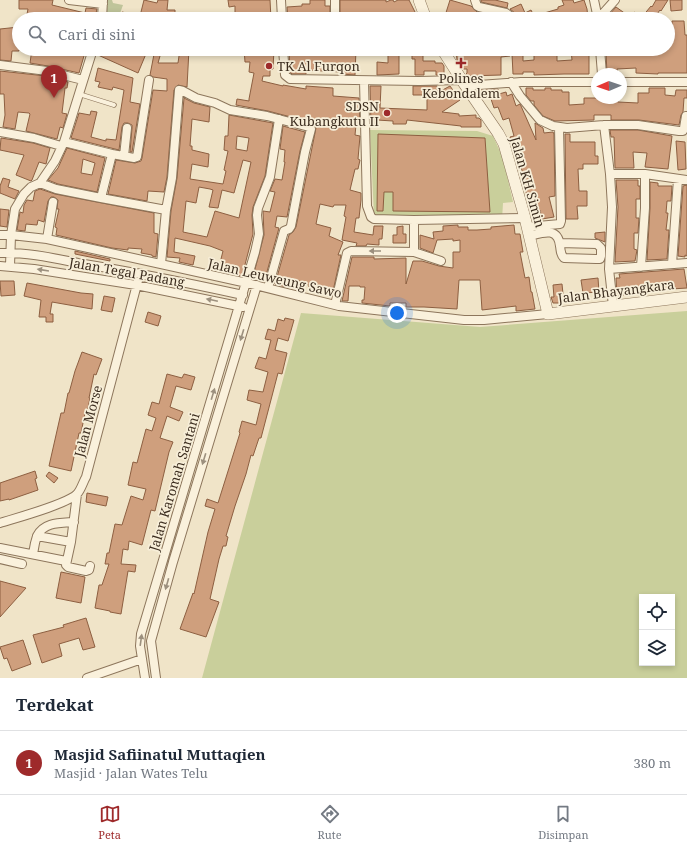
<!DOCTYPE html>
<html lang="id">
<head>
<meta charset="utf-8">
<style>
	:root { --surface:#fff; --page:#f6f6f7; --text:#1f2937; --muted:#747a83; --line:#e0e1e3; --accent:#9e2a2b }
	body { margin:0; font-family:"Noto Serif",serif; background:var(--page); color:var(--text) }
	.controls { position:absolute; right:12px; bottom:12px; display:grid; overflow:hidden; border-radius:0px; box-shadow:0 2px 6px #0003 }
	.controls button { width:36px; height:36px; display:grid; place-items:center; padding:0; border:0; border-bottom:1px solid var(--line); background:var(--surface); color:var(--text); font:20px sans-serif }
	.compass { position:absolute; left:591px; top:68px; width:36px; height:36px; border-radius:50%; background:var(--surface); box-shadow:0 2px 6px #0003; rotate:268deg }
	.you { position:absolute; left:397px; top:313px; width:14px; height:14px; margin:-10px; border:3px solid #fff; border-radius:50%; background:#1a73e8; box-shadow:0 0 0 6px #1a73e833 }
	.badge { display:grid; place-items:center; width:26px; height:26px; border-radius:50%; background:var(--accent); color:#fff; font-size:13px; font-weight:700 }
	.pin { position:absolute; translate:-50% -33px; filter:drop-shadow(0 1px 2px #0008) }
	.pin::after { content:''; position:absolute; top:21px; width:14px; height:12px; background:inherit; clip-path:polygon(0 0,100% 0,50% 100%) }
	.list { margin:0; padding:0; list-style:none }
	h2 { display:flex; justify-content:space-between; align-items:center; height:52px; margin:0; padding:0 16px; font-size:17px }
	h2 small { font-size:13px; font-weight:400; color:var(--muted) }
	.list li { display:grid; grid-template-columns:26px 1fr auto; gap:12px; align-items:center; box-sizing:border-box; height:64px; padding:0 16px; border-top:1px solid var(--line) }
	.list b { display:block; font-size:15px; white-space:nowrap }
	.list p { margin:0; font-size:13px; white-space:nowrap; color:var(--muted) }
	.list em { font-size:13px; font-style:normal; color:var(--muted) }
	.icon { flex:none; width:22px; height:22px; fill:none; stroke:currentColor; stroke-width:2; stroke-linecap:round; stroke-linejoin:round }
	.map { position:relative; flex:none; width:687px; height:678px; overflow:hidden }
	.search { position:absolute; background:var(--surface); box-shadow:0 2px 6px #0003; left:12px; right:12px; top:12px; height:44px; display:flex; align-items:center; gap:10px; box-sizing:border-box; padding:0 14px; border-radius:22px; color:var(--muted); font-size:15px }
	.sheet { height:116px; background:var(--surface) }
	nav { display:flex; justify-content:space-around; align-items:center; box-sizing:border-box; height:56px; border-top:1px solid var(--line); background:var(--surface); font-size:11px; color:var(--muted) }
	nav a { display:grid; justify-items:center; gap:2px }
	nav .on { color:var(--accent) }
	.map>svg:first-child { display:block }
	.green { fill:#c9cf9b; fill-rule:evenodd }
	.cemetery { fill:#bfc49a }
	.building { fill:#cf9f7d; stroke:#8d5f41; fill-rule:evenodd }
	.lines { fill:none; stroke-linecap:round; stroke-linejoin:round }
	.service-casing { stroke:#8d765c; stroke-width:5.5 }
	.minor-casing { stroke:#8d765c; stroke-width:10 }
	.tertiary-casing { stroke:#8d765c; stroke-width:12 }
	.service { stroke:#faf1dc; stroke-width:4 }
	.minor { stroke:#faf1dc; stroke-width:8 }
	.tertiary { stroke:#faf1dc; stroke-width:11 }
	.oneway { fill:#9c907e }
	.poi-dot { fill:#9e2a2b; stroke:#f7eed8; stroke-width:1.5 }
	.labels { text-anchor:middle; stroke-width:3.5; stroke-linejoin:round; paint-order:stroke }
	.poi-label { font-size:13px; fill:#3d2e20; stroke:#f7eed8; text-anchor:start }
	.street-label { font-size:13px; fill:#3d2e20; stroke:#f7eed8 }
</style>
</head>
<body>
<div class="map">
<svg width="687" height="678" viewBox="0 0 687 678">
	<rect width="100%" height="100%" fill="#f0e4c8"/>
	<path class="green" d="M 370,130 L 477,131 L 493,136 L 503,158 L 513,202 L 503,203 L 502,220 L 374,216 Z
		M 687,311 L 687,678 L 202,678 L 301,313 L 480,327 ZM 642,597 L 672,597 L 672,663 L 642,663 Z"/>
	<path class="cemetery" d="M 105,0 L 112,0 L 113,3 L 123,5 L 118,19 L 105,19 Z"/>
	<path class="building" d="M 19,0 L 53,0 L 52,5 L 85,13 L 86,8 L 97,9 L 95,17 L 97,17 L 97,19 L 26,19 L 28,9 L 19,9 Z
		M 144,0 L 157,3 L 158,0 L 168,0 L 167,10 L 175,10 L 175,19 L 120,19 L 122,12 L 140,16 Z
		M 228,0 L 270,0 L 271,19 L 235,19 L 235,6 L 229,7 Z
		M 310,0 L 325,0 L 325,6 L 330,6 L 330,19 L 288,19 L 287,7 L 302,6 L 302,4 L 310,4 Z
		M 340,0 L 386,0 L 386,2 L 391,0 L 393,0 L 394,2 L 398,0 L 409,0 L 416,14 L 413,15 L 415,19 L 388,19 L 387,16 L 379,19 L 340,19 Z
		M 450,0 L 471,6 L 477,12 L 488,15 L 486,19 L 444,19 Z
		M 481,0 L 495,0 L 508,3 L 507,8 L 481,2 Z
		M 562,0 L 573,0 L 574,3 L 584,0 L 587,9 L 588,19 L 518,19 L 516,14 L 510,9 L 521,4 L 525,13 L 531,10 L 534,16 L 558,9 L 558,7 L 564,5 Z
		M 656,0 L 668,0 L 661,11 L 660,10 L 654,18 L 652,16 L 650,19 L 612,19 L 608,16 L 616,7 L 630,17 L 634,12 L 642,17 L 651,6 L 652,7 Z
		M 670,0 L 682,0 L 682,10 L 671,11 Z
		M 672,21 L 684,21 L 685,35 L 687,35 L 687,73 L 658,73 L 658,74 L 636,73 L 636,68 L 617,69 L 618,74 L 607,74 L 606,52 L 615,51 L 616,54 L 634,52 L 635,49 L 668,49 L 668,34 L 672,35 Z
		M 19,27 L 19,51 L 12,51 L 11,61 L 0,60 L 0,29 Z
		M 32,49 L 86,49 L 79,73 L 48,66 L 30,63 Z
		M 101,49 L 148,49 L 138,73 L 98,55 Z
		M 155,49 L 162,49 L 158,63 L 178,63 L 180,49 L 189,49 L 187,87 L 178,85 L 174,90 L 167,177 L 164,192 L 148,191 L 147,201 L 108,194 L 116,160 L 135,163 L 141,161 L 142,158 L 153,90 L 167,91 L 167,79 L 153,77 L 150,75 Z
		M 244,49 L 274,49 L 273,69 L 270,69 L 270,76 L 263,76 L 262,81 L 283,86 L 283,85 L 306,89 L 306,86 L 333,88 L 333,96 L 359,98 L 360,125 L 356,125 L 355,135 L 360,136 L 358,159 L 360,160 L 358,169 L 355,169 L 350,190 L 361,193 L 361,200 L 359,218 L 356,218 L 354,232 L 373,235 L 374,226 L 383,226 L 382,239 L 379,239 L 379,245 L 367,244 L 366,246 L 356,246 L 357,243 L 342,240 L 346,217 L 344,216 L 346,205 L 334,205 L 333,207 L 320,204 L 316,224 L 331,228 L 329,236 L 343,242 L 338,255 L 341,255 L 333,291 L 309,287 L 309,285 L 300,283 L 300,281 L 287,279 L 286,287 L 275,284 L 289,235 L 293,232 L 296,227 L 316,128 L 310,122 L 268,111 L 236,105 L 237,99 L 249,101 L 249,99 L 254,73 L 249,72 L 250,62 L 245,62 Z
		M 289,49 L 356,49 L 355,75 L 341,74 L 341,72 L 306,70 L 306,74 L 292,74 L 290,72 Z
		M 388,49 L 399,49 L 399,74 L 377,75 L 377,62 L 388,63 Z
		M 423,49 L 423,61 L 435,61 L 435,63 L 442,63 L 444,66 L 444,75 L 436,75 L 436,71 L 424,71 L 424,75 L 415,75 L 415,59 L 412,59 L 412,50 Z
		M 456,49 L 510,49 L 510,56 L 501,57 L 501,75 L 467,76 L 466,74 L 467,73 L 467,69 L 463,69 L 457,60 Z
		M 548,49 L 557,49 L 557,61 L 572,60 L 571,49 L 584,49 L 585,54 L 589,54 L 589,74 L 564,74 L 534,75 L 534,72 L 523,72 L 523,74 L 513,74 L 512,54 L 523,54 L 523,61 L 534,60 L 534,54 L 545,54 L 544,51 L 548,51 Z
		M 98,68 L 133,78 L 130,102 L 140,104 L 132,152 L 130,152 L 132,128 L 132,125 L 128,123 L 124,123 L 122,127 L 119,150 L 71,138 L 79,113 L 90,115 L 91,111 L 97,112 L 91,137 L 106,141 L 106,139 L 116,140 L 124,90 L 113,87 L 112,90 L 98,87 L 100,82 L 95,81 Z
		M 0,71 L 46,76 L 68,82 L 67,88 L 65,88 L 62,113 L 67,114 L 63,128 L 60,127 L 57,139 L 26,131 L 30,114 L 29,113 L 18,112 L 15,129 L 3,127 L 5,115 L 4,94 L 0,94 Z
		M 370,86 L 381,86 L 380,108 L 427,110 L 427,95 L 413,95 L 413,86 L 437,86 L 437,93 L 450,86 L 460,100 L 442,112 L 459,114 L 459,116 L 476,115 L 476,118 L 479,118 L 481,120 L 481,127 L 461,127 L 461,126 L 407,120 L 406,124 L 393,124 L 393,121 L 377,120 L 377,125 L 371,125 Z
		M 526,88 L 533,88 L 533,90 L 545,90 L 545,88 L 551,88 L 551,90 L 562,90 L 562,92 L 569,92 L 569,105 L 584,104 L 584,98 L 618,98 L 618,102 L 638,103 L 638,93 L 649,93 L 649,88 L 665,88 L 665,95 L 675,96 L 676,90 L 687,90 L 687,98 L 684,98 L 683,112 L 681,115 L 679,125 L 639,120 L 611,120 L 611,115 L 594,115 L 594,120 L 555,121 L 543,116 L 534,105 L 534,101 L 531,101 L 526,95 Z
		M 498,89 L 499,94 L 506,92 L 507,96 L 512,94 L 516,106 L 520,104 L 521,106 L 536,140 L 535,123 L 543,128 L 544,133 L 553,132 L 554,134 L 555,196 L 549,197 L 554,217 L 542,219 L 540,210 L 530,212 L 521,166 L 518,167 L 512,147 L 510,137 L 514,136 L 509,118 L 503,120 L 498,107 L 494,108 L 490,96 L 482,97 L 479,94 L 479,90 Z
		M 184,98 L 194,103 L 210,107 L 209,122 L 192,119 L 190,146 L 192,146 L 192,150 L 209,154 L 208,167 L 192,164 L 190,179 L 223,184 L 226,171 L 224,170 L 228,151 L 224,150 L 225,136 L 228,136 L 229,115 L 273,123 L 265,176 L 253,207 L 252,215 L 253,234 L 242,276 L 218,271 L 223,251 L 210,246 L 175,238 L 174,252 L 195,256 L 193,265 L 179,262 L 180,258 L 167,257 L 171,211 L 177,178 ZM 237,136 L 249,138 L 247,151 L 236,149 ZM 243,160 L 251,162 L 239,218 L 215,211 L 207,237 L 183,232 L 186,201 L 196,203 L 199,187 L 210,189 L 213,190 L 209,207 L 218,208 L 222,190 L 234,193 Z
		M 283,126 L 305,132 L 300,151 L 287,217 L 277,216 L 275,227 L 279,228 L 265,279 L 258,277 L 259,274 L 254,273 L 264,235 L 263,211 L 270,212 L 275,192 L 270,191 L 275,179 L 282,180 L 285,162 L 284,162 L 285,150 L 280,149 Z
		M 610,130 L 638,130 L 672,136 L 668,169 L 645,167 L 647,153 L 633,152 L 634,168 L 615,168 L 614,137 L 611,137 Z
		M 378,134 L 485,138 L 490,212 L 393,211 L 393,192 L 384,192 L 383,211 L 377,211 Z
		M 565,134 L 570,134 L 570,142 L 595,142 L 595,156 L 598,156 L 598,164 L 583,164 L 583,169 L 578,169 L 579,191 L 587,191 L 587,206 L 577,206 L 578,219 L 566,219 Z
		M 1,138 L 33,143 L 50,148 L 46,164 L 39,162 L 32,180 L 31,181 L 16,175 L 24,155 L 0,150 Z
		M 676,141 L 685,142 L 686,169 L 678,170 Z
		M 67,148 L 105,158 L 97,192 L 58,184 L 48,180 L 58,168 ZM 83,159 L 95,163 L 92,175 L 81,173 Z
		M 3,178 L 10,180 L 8,187 L 19,191 L 15,199 L 0,193 L 0,186 Z
		M 616,180 L 638,180 L 638,186 L 640,186 L 640,199 L 636,199 L 636,218 L 639,218 L 638,233 L 634,233 L 634,249 L 637,250 L 635,261 L 615,262 L 618,207 Z
		M 650,182 L 658,183 L 658,186 L 672,186 L 671,201 L 667,201 L 666,213 L 668,213 L 666,230 L 669,230 L 667,259 L 647,260 L 650,208 Z
		M 687,185 L 687,256 L 685,255 L 685,257 L 678,256 L 683,186 Z
		M 40,189 L 55,194 L 154,213 L 154,233 L 158,234 L 156,257 L 152,256 L 152,255 L 141,253 L 142,249 L 128,248 L 128,250 L 112,248 L 56,235 L 57,228 L 55,227 L 59,209 L 57,209 L 58,200 L 54,197 L 51,197 L 48,201 L 44,222 L 38,220 L 37,225 L 26,224 L 25,231 L 17,230 L 20,212 L 23,213 L 24,205 L 27,200 L 33,201 L 35,191 Z
		M 0,209 L 9,210 L 7,227 L 0,226 Z
		M 458,225 L 458,227 L 468,227 L 468,230 L 477,230 L 491,229 L 491,227 L 514,225 L 515,234 L 520,234 L 523,252 L 520,252 L 525,278 L 529,277 L 531,292 L 532,292 L 535,309 L 516,311 L 516,306 L 482,310 L 480,280 L 459,280 L 457,309 L 424,307 L 406,307 L 406,303 L 390,303 L 390,306 L 362,303 L 362,300 L 364,300 L 365,287 L 360,287 L 360,286 L 349,286 L 348,301 L 342,301 L 352,257 L 374,257 L 374,259 L 406,258 L 406,284 L 413,261 L 422,261 L 439,266 L 453,268 L 453,252 L 460,252 L 460,240 L 453,241 L 453,239 L 437,240 L 433,253 L 420,248 L 420,235 L 434,239 L 433,232 L 443,231 L 443,226 Z
		M 403,226 L 403,234 L 406,234 L 406,243 L 393,243 L 393,235 L 397,235 L 397,227 Z
		M 605,232 L 605,242 L 595,238 L 595,233 Z
		M 75,251 L 110,259 L 110,261 L 75,254 Z
		M 684,269 L 687,288 L 655,290 L 617,296 L 616,278 L 620,278 L 619,274 Z
		M 598,278 L 599,292 L 583,293 L 581,280 Z
		M 0,281 L 14,281 L 15,295 L 1,296 Z
		M 27,283 L 81,293 L 93,294 L 92,309 L 52,302 L 50,314 L 53,314 L 53,322 L 46,322 L 46,317 L 39,317 L 41,300 L 24,296 Z
		M 562,284 L 563,294 L 560,295 L 560,303 L 553,303 L 551,297 L 554,297 L 553,285 Z
		M 104,296 L 115,298 L 112,312 L 101,310 Z
		M 148,312 L 161,316 L 158,326 L 145,322 Z
		M 285,318 L 294,320 L 288,341 L 278,338 L 275,350 L 287,353 L 282,374 L 278,373 L 261,438 L 259,438 L 253,456 L 251,455 L 246,474 L 235,506 L 226,536 L 228,537 L 226,546 L 223,546 L 219,559 L 210,599 L 219,602 L 206,637 L 180,629 L 193,593 L 194,594 L 208,532 L 215,509 L 205,506 L 207,499 L 218,503 L 240,433 L 239,432 L 242,421 L 256,425 L 261,404 L 247,400 L 249,390 L 263,392 L 268,372 L 255,368 L 259,357 L 266,359 L 271,340 L 265,339 L 268,329 L 275,331 L 278,319 L 284,321 Z
		M 82,352 L 102,359 L 96,375 L 94,374 L 89,398 L 90,398 L 87,413 L 85,413 L 81,433 L 79,433 L 71,471 L 49,466 L 61,413 L 64,413 L 68,393 L 69,393 L 75,371 Z
		M 167,374 L 182,378 L 184,374 L 195,377 L 191,390 L 176,386 L 170,407 L 183,412 L 179,421 L 167,416 L 160,438 L 173,442 L 169,452 L 155,511 L 151,510 L 142,545 L 129,541 L 128,550 L 123,549 L 121,564 L 136,565 L 135,572 L 128,571 L 121,614 L 110,612 L 110,611 L 95,608 L 99,585 L 102,585 L 109,564 L 105,564 L 107,553 L 109,553 L 115,524 L 122,525 L 131,496 L 143,500 L 146,489 L 128,485 L 133,462 L 137,463 L 146,429 L 152,431 L 156,418 L 148,415 L 152,402 L 159,404 Z
		M 35,471 L 37,478 L 35,479 L 38,490 L 9,500 L 9,499 L 0,501 L 0,483 Z
		M 49,472 L 58,478 L 54,483 L 46,476 Z
		M 87,493 L 108,497 L 106,506 L 86,502 Z
		M 61,572 L 85,577 L 81,603 L 56,598 Z
		M 0,581 L 26,588 L 0,617 Z
		M 86,618 L 95,647 L 83,650 L 79,638 L 59,644 L 62,656 L 42,663 L 33,635 L 64,627 L 63,625 Z
		M 23,640 L 31,664 L 12,671 L 7,658 L 4,659 L 0,647 Z"/>
	<g class="lines">
		<defs>
			<path id="service" d="M 79,94 L 114,105"/>
			<path id="minor" d="M 69,0 L 103,4
				M 281,0 L 282,19
				M 335,0 L 335,19
				M 475,0 L 477,6 L 479,7 L 506,13 L 513,18
				M 594,0 L 598,19
				M 102,19 L 103,0
				M 598,19 L 615,0
				M 283,49 L 285,75 L 290,79 L 419,81 L 461,80
				M 600,49 L 602,74
				M 0,65 L 47,71 L 83,80
				M 364,81 L 367,206 L 371,217 L 374,219 L 414,220 L 525,218
				M 511,82 L 520,96 L 540,120 L 553,126 L 567,128 L 604,125 L 638,125 L 679,131 L 683,131 L 684,128 L 686,116
				M 621,82 L 687,82
				M 465,86 L 521,82 L 597,82
				M 604,125 L 610,174 L 612,207 L 609,269 L 613,306
				M 0,132 L 34,138 L 61,146
				M 64,142 L 112,154
				M 124,156 L 127,128
				M 610,174 L 645,174 L 687,180
				M 40,183 L 56,189 L 101,198 L 112,154 L 134,158 L 137,157 L 149,80
				M 101,198 L 166,210 L 161,264
				M 166,210 L 172,178 L 179,90 L 183,91 L 196,98 L 215,103 L 230,110 L 267,116 L 309,127 L 311,129 L 305,152 L 291,226 L 289,229 L 284,231 L 268,288
				M 527,227 L 560,224 L 561,221 L 559,127
				M 0,235 L 11,235 L 47,239 L 247,283 L 339,306 L 464,320 L 484,320 L 548,314
				M 529,236 C 542,233 558,226 560,246 C 561,251 560,254 564,258 L 596,259 L 600,259 L 601,256 L 601,248 L 597,244 L 560,243
				M 47,239 L 53,202
				M 414,252 L 414,220
				M 0,253 C 26,252 53,258 78,263 C 134,272 188,283 243,295
				M 672,264 L 678,179
				M 0,266 L 34,269 L 136,285 L 243,307
				M 10,266 L 11,235 L 15,209 L 24,194 L 31,187 L 40,183 L 55,161 L 64,142 L 93,49
				M 641,267 L 645,208 L 645,174
				M 609,269 L 687,263
				M 335,305 L 347,253 L 351,251 L 414,252 L 441,261
				M 77,494 L 71,542 L 66,565 L 68,567 L 86,571 L 89,570 L 90,566
				M 0,523 C 16,518 67,504 77,494 C 81,490 83,482 86,477 L 140,273
				M 37,536 C 44,522 60,523 74,522
				M 0,548 L 66,561
				M 33,554 L 35,543 L 37,536 L 71,542
				M 0,559 L 22,564
				M 87,678 L 142,659
				M 145,678 L 140,646 L 141,634 L 255,252 L 259,234 L 257,215 L 258,208 L 270,177 L 279,119
				M 156,678 L 151,641 L 173,562 L 257,285"/>
			<path id="tertiary" d="M 419,0 L 426,19
				M 442,49 L 463,82 L 498,133 L 504,144 L 525,218 L 548,314 L 687,297"/>
		</defs>
		<use href="#service" class="service-casing"/>
		<use href="#minor" class="minor-casing"/>
		<use href="#tertiary" class="tertiary-casing"/>
		<use href="#service" class="service"/>
		<use href="#minor" class="minor"/>
		<use href="#tertiary" class="tertiary"/>
	</g>
	<defs><path id="oneway-solid" d="M-6-.8H1V-3.2L6.5 0L1 3.2V.8H-6Z"/></defs>
	<g class="oneway">
		<use href="#oneway-solid" transform="translate(375 251) rotate(180)"/>
		<use href="#oneway-solid" transform="translate(43 270) rotate(-171)"/>
		<use href="#oneway-solid" transform="translate(212 300) rotate(-168)"/>
		<use href="#oneway-solid" transform="translate(242 335) rotate(107)"/>
		<use href="#oneway-solid" transform="translate(213 394) rotate(-73)"/>
		<use href="#oneway-solid" transform="translate(204 459) rotate(107)"/>
		<use href="#oneway-solid" transform="translate(167 584) rotate(106)"/>
		<use href="#oneway-solid" transform="translate(141 640) rotate(-82)"/>
	</g>
	<g class="poi-dot">
		<path d="M459 57h4v4h4v4h-4v4h-4v-4h-4v-4h4z"/>
		<circle cx="269" cy="66" r="4"/>
		<circle cx="387" cy="113" r="4"/>
	</g>
	<g class="labels">
		<g class="poi-label">
			<text x="277" y="71">TK Al Furqon</text>
			<text x="461" y="83" text-anchor="middle">Polines<tspan x="461" dy="15">Kebondalem</tspan></text>
			<text x="379" y="111" text-anchor="end">SDSN<tspan x="379" dy="15">Kubangkutu II</tspan></text>
		</g>
		<g class="street-label">
			<text transform="translate(528 182) rotate(74)" y="5">Jalan KH Simin</text>
			<text transform="translate(127 272) rotate(10)" y="5">Jalan Tegal Padang</text>
			<text transform="translate(275 278) rotate(13)" y="5">Jalan Leuweung Sawo</text>
			<text transform="translate(616 291) rotate(-7)" y="5">Jalan Bhayangkara</text>
			<text transform="translate(88 421) rotate(-75)" y="5">Jalan Morse</text>
			<text transform="translate(174 482) rotate(-73)" y="5">Jalan Karomah Santani</text>
		</g>
	</g>
</svg>
<div class="controls">
<button><svg class="icon" aria-label="locate" viewBox="0 0 24 24"><circle cx="12" cy="12" r="6"/><path d="M12 2v4M12 18v4M2 12h4M18 12h4"/></svg></button>
<button><svg class="icon" aria-label="layers" viewBox="0 0 24 24"><path d="M12 4l9 5-9 5-9-5zM3 14l9 5 9-5"/></svg></button>
</div>
<svg class="compass" viewBox="-18 -18 36 36"><path d="M0-13l5 13h-10z" fill="#e53935"/><path d="M0 13l5-13h-10z" fill="#747a83"/></svg>
<div class="you"></div>
<div class="pin badge" style="left:54px;top:98px">1</div>
<div class="search"><svg class="icon" aria-label="search" viewBox="0 0 24 24"><circle cx="10" cy="10" r="6"/><path d="M15 15l6 6"/></svg>Cari di sini</div>
</div>
<section class="sheet">
<h2>Terdekat<small></small></h2>
<ul class="list">
<li><span class="badge">1</span><div><b>Masjid Safiinatul Muttaqien</b><p>Masjid · Jalan Wates Telu</p></div><em>380 m</em></li>
</ul>
</section>
<nav>
<a class="on"><svg class="icon" aria-label="map" viewBox="0 0 24 24"><path d="M3 6l6-2 6 2 6-2v14l-6 2-6-2-6 2zM9 4v14M15 6v14"/></svg>Peta</a>
<a><svg class="icon" aria-label="directions" viewBox="0 0 24 24"><path d="M12 3l9 9-9 9-9-9zM9 14v-3h6M13 9l2 2-2 2"/></svg>Rute</a>
<a><svg class="icon" aria-label="saved" viewBox="0 0 24 24"><path d="M7 4h10v16l-5-4-5 4z"/></svg>Disimpan</a>
</nav>
</body>
</html>
